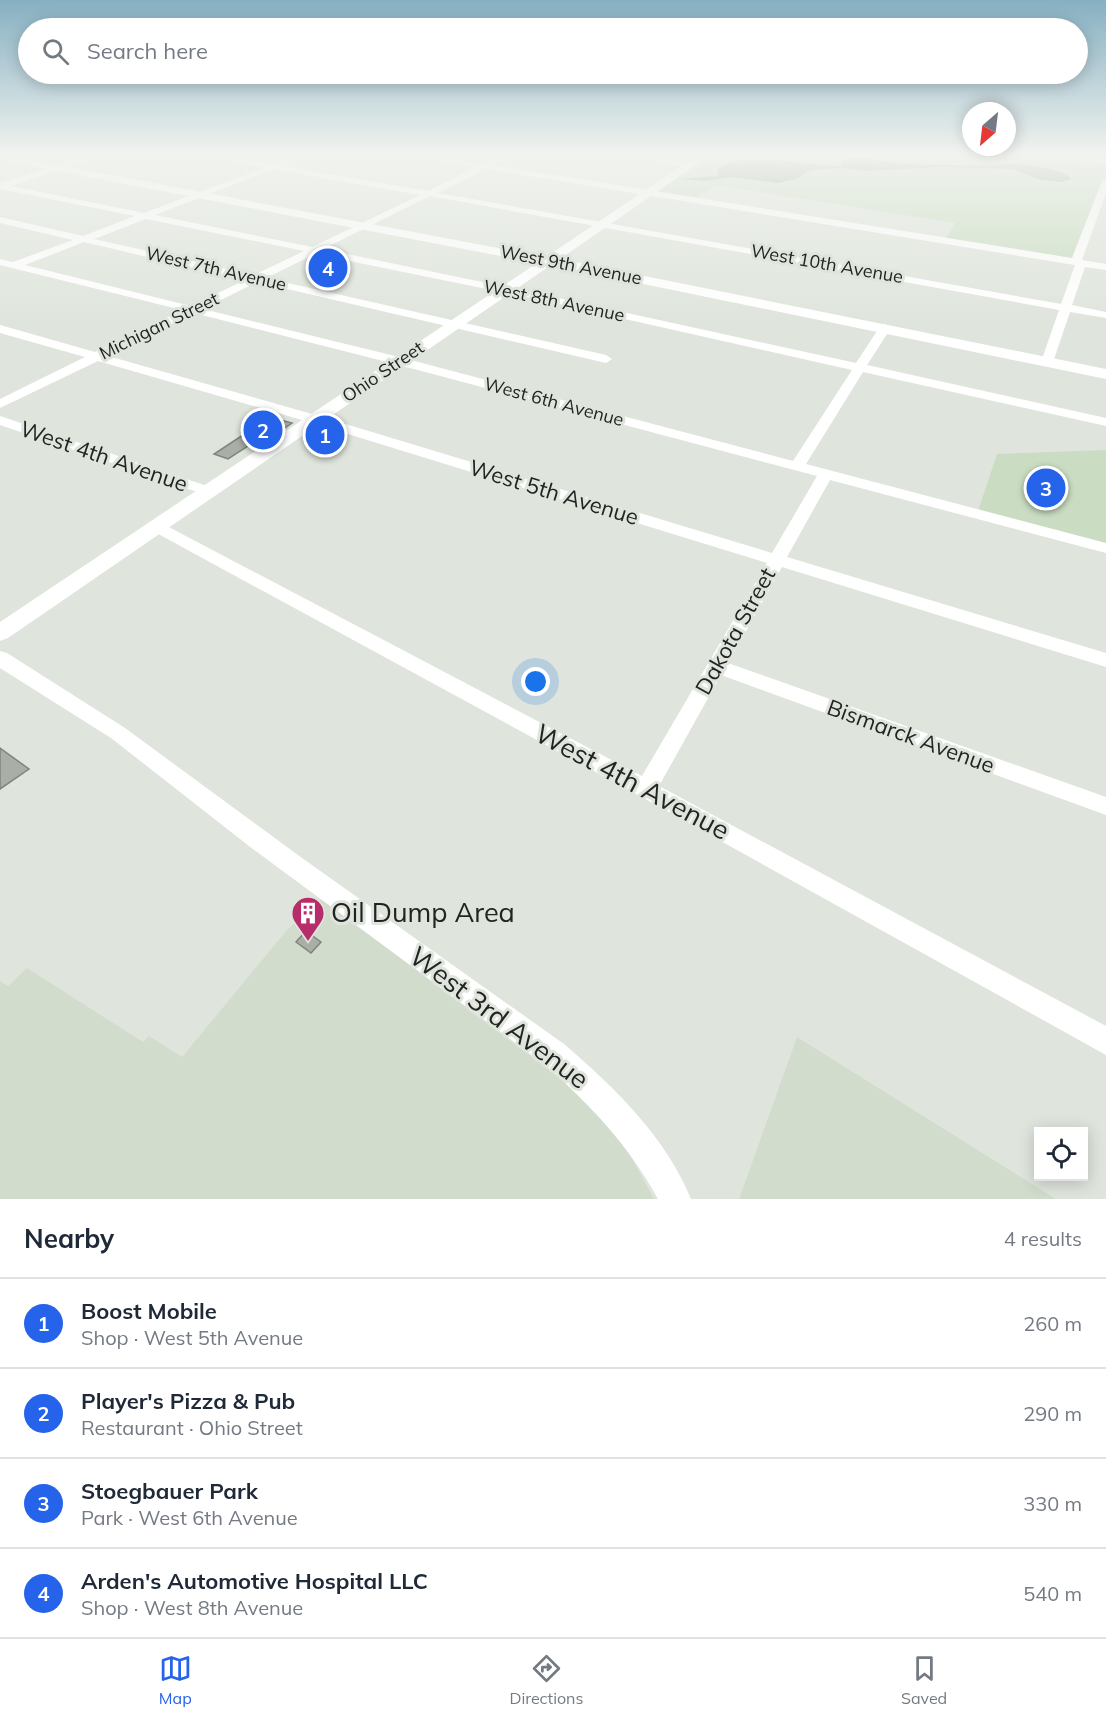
<!DOCTYPE html>
<html lang="en">
<head>
<meta charset="utf-8">
<style>
	:root { --surface:#fff; --page:#f2f2f3; --text:#1f2937; --muted:#747a83; --line:#e0e1e3; --accent:#2563eb }
	body { margin:0; font-family:Mulish,sans-serif; background:var(--page); color:var(--text) }
	.controls { position:absolute; right:18px; bottom:18px; display:grid; overflow:hidden; border-radius:0px; box-shadow:0 3px 15px #0003 }
	.controls button { width:54px; height:54px; display:grid; place-items:center; padding:0; border:0; border-bottom:2px solid var(--line); background:var(--surface); color:var(--text); font:30px sans-serif }
	.compass { position:absolute; left:962px; top:102px; width:54px; height:54px; border-radius:50%; background:var(--surface); box-shadow:0 3px 15px #0003; rotate:208deg }
	.you { position:absolute; left:536px; top:682px; width:21px; height:21px; margin:-15px; border:4px solid #fff; border-radius:50%; background:#1a73e8; box-shadow:0 0 0 9px #1a73e833 }
	.badge { display:grid; place-items:center; width:39px; height:39px; border-radius:50%; background:var(--accent); color:#fff; font-size:20px; font-weight:700 }
	.pin { position:absolute; translate:-50% -50%; border:3px solid #fff; box-shadow:0 2px 6px #0006 }
	.list { margin:0; padding:0; list-style:none }
	h2 { display:flex; justify-content:space-between; align-items:center; height:78px; margin:0; padding:0 24px; font-size:26px }
	h2 small { font-size:20px; font-weight:400; color:var(--muted) }
	.list li { display:grid; grid-template-columns:39px 1fr auto; gap:18px; align-items:center; box-sizing:border-box; height:90px; padding:0 24px; border-top:2px solid var(--line) }
	.list b { display:block; font-size:22px; white-space:nowrap }
	.list p { margin:0; font-size:20px; white-space:nowrap; color:var(--muted) }
	.list em { font-size:20px; font-style:normal; color:var(--muted) }
	.icon { flex:none; width:33px; height:33px; fill:none; stroke:currentColor; stroke-width:2; stroke-linecap:round; stroke-linejoin:round }
	.map { position:relative; flex:none; width:1106px; height:1199px; overflow:hidden }
	.search { position:absolute; background:var(--surface); box-shadow:0 3px 15px #0003; left:18px; right:18px; top:18px; height:66px; display:flex; align-items:center; gap:15px; box-sizing:border-box; padding:0 21px; border-radius:33px; color:var(--muted); font-size:22px }
	.sheet { height:438px; background:var(--surface) }
	nav { display:flex; justify-content:space-around; align-items:center; box-sizing:border-box; height:84px; border-top:2px solid var(--line); background:var(--surface); font-size:16px; color:var(--muted) }
	nav a { display:grid; justify-items:center; gap:3px }
	nav .on { color:var(--accent) }
	.map>svg:first-child { display:block }
	.built { fill:#d2dccd }
	.green { fill:#caddc2 }
	.water { fill:#93aa89 }
	.building { fill:#a9aea6; stroke:#7f857d; stroke-width:1.5 }
	.lines { fill:none; stroke-linecap:round; stroke-linejoin:round }
	.minor { fill:#fff; fill-rule:evenodd }
	.major { fill:#fff; fill-rule:evenodd }
	.labels { text-anchor:middle; stroke-width:6; stroke-linejoin:round; paint-order:stroke }
	.far-street-label { font-size:18px; fill:#212421; stroke:#dfe5dc }
	.street-label { font-size:22px; fill:#212421; stroke:#dfe5dc }
	.near-street-label { font-size:27px; fill:#212421; stroke:#dfe5dc }
	.near-poi-label { font-size:27px; fill:#212421; stroke:#dfe5dc; text-anchor:start }
</style>
</head>
<body>
<div class="map">
<svg width="1106" height="1199" viewBox="0 0 1106 1199">
	<rect width="100%" height="100%" fill="#dfe5dc"/>
	<path class="built" d="M 322,899 L 565,1082 L 625,1145 L 654,1199 L 0,1199 L 0,981 L 8,986 L 27,968 L 143,1042 L 149,1036 L 182,1057 L 287,930 Z
		M 797,1037 L 1056,1199 L 739,1199 Z"/>
	<path class="green" d="M 708,153 L 1010,153 L 1106,160 L 1106,181 L 1075,262 L 945,240 L 955,223 L 715,185 L 695,200 L 650,192 Z
		M 1106,450 L 1106,548 L 977,514 L 997,454 Z"/>
	<path class="water" d="M 862,158 L 901,164 L 987,166 L 1020,163 L 1062,172 L 1072,179 L 1062,182 L 1041,180 L 1012,169 L 942,167 L 865,171 L 841,168 L 820,169 L 806,172 L 799,178 L 778,183 L 732,177 L 705,181 L 679,179 L 718,176 L 717,170 C 738,149 808,166 836,166 L 841,165 L 841,162 L 846,159 Z"/>
	<path class="building" d="M 324,262 L 344,266 L 329,274 L 309,269 Z
		M 273,418 L 292,423 L 267,440 L 259,439 L 228,459 L 214,454 L 246,433 L 242,432 L 259,421 L 265,423 Z
		M 0,748 L 29,769 L 0,789 Z
		M 306,931 L 321,942 L 311,953 L 296,942 Z"/>
	<g class="lines">
		<path class="minor" d="M 96,153 L 110,153 L 11,186 L 144,213 L 263,168 L 188,153 L 209,153 L 272,164 L 301,153 L 313,153 L 282,166 L 428,191 L 476,167 L 398,153 L 420,153 L 484,164 L 505,153 L 516,153 L 493,165 L 1072,258 L 1102,181 L 1106,178 L 1106,193 L 1082,260 L 1106,264 L 1106,270 L 1085,267 L 1072,305 L 1106,312 L 1106,318 L 1070,312 L 1053,362 L 1047,366 L 1041,362 L 1059,310 L 430,196 L 323,249 L 536,293 L 856,363 L 881,325 L 885,324 L 891,328 L 867,365 L 1106,418 L 1106,426 L 863,372 L 806,464 L 1106,543 L 1106,553 L 830,480 L 787,557 L 1106,653 L 1106,667 L 782,567 L 728,663 L 1106,797 L 1106,815 L 721,675 L 659,786 L 1106,1026 L 1106,1055 L 638,795 L 151,530 L 149,527 L 151,524 L 163,524 L 642,776 L 767,563 L 309,422 L 98,361 L 0,408 L 0,399 L 85,357 L 0,333 L 0,325 L 95,352 L 182,310 L 0,265 L 0,259 L 13,262 L 73,240 L 0,223 L 0,217 L 83,236 L 135,216 L 0,189 L 0,183 ZM 273,169 L 420,195 L 312,247 L 155,215 ZM 486,169 L 1075,265 L 1061,304 L 438,193 ZM 146,219 L 304,251 L 254,275 L 94,239 ZM 84,242 L 245,280 L 191,306 L 25,265 ZM 315,254 L 536,299 L 852,370 L 793,461 L 403,358 L 203,309 L 257,282 L 606,363 L 612,359 L 606,355 L 266,278 ZM 194,313 L 395,364 L 817,476 L 772,553 L 319,416 L 108,356 Z
			M 608,153 L 631,153 L 695,165 L 691,167 Z
			M 0,416 L 213,488 L 216,491 L 213,494 L 203,494 L 0,425 Z
			M 0,651 L 7,653 L 125,728 L 302,858 L 564,1044 C 615,1088 665,1136 691,1199 L 658,1199 C 628,1145 590,1104 544,1064 L 249,846 L 111,738 L 0,668 Z"/>
		<path class="major" d="M 701,153 L 713,153 L 560,259 L 1106,369 L 1106,379 L 551,265 L 8,638 L 0,641 L 0,622 L 537,263 L 0,160 L 0,154 L 546,257 Z
			M 1004,153 L 1057,153 L 1106,157 L 1106,163 L 1009,156 Z"/>
	</g>
	<linearGradient id="sky" x2="0" y2="1"><stop stop-color="#86b0c2"/><stop offset="0.48" stop-color="#f1f3ef"/><stop offset="1" stop-color="#f1f3ef" stop-opacity="0"/></linearGradient>
	<rect width="1106" height="321" fill="url(#sky)"/>
	<defs>
		<symbol id="building-pin" viewBox="-11 -11 22 30"><path d="M0 17L-7.5 6A9.5 9.5 0 1 1 7.5 6Z" fill="#b72d69" stroke="#dfe5dc"/><path d="M-4-6H4V6H1V3H-1V6H-4ZM-2.5-4.3h1.7v1.8h-1.7ZM.8-4.3h1.7v1.8H.8ZM-2.5-1h1.7V.8h-1.7ZM.8-1h1.7V.8H.8Z" fill="#fff"/></symbol>
	</defs>
	<g fill-rule="evenodd">
		<use href="#building-pin" x="289" y="894" width="38" height="52"/>
	</g>
	<g class="labels">
		<g class="far-street-label">
			<text transform="translate(827 264) rotate(10)" y="6">West 10th Avenue</text>
			<text transform="translate(571 265) rotate(11)" y="6">West 9th Avenue</text>
			<text transform="translate(216 269) rotate(13)" y="6">West 7th Avenue</text>
			<text transform="translate(554 301) rotate(12)" y="6">West 8th Avenue</text>
			<text transform="translate(159 326) rotate(-26)" y="6">Michigan Street</text>
			<text transform="translate(383 372) rotate(-34)" y="6">Ohio Street</text>
			<text transform="translate(554 402) rotate(15)" y="6">West 6th Avenue</text>
		</g>
		<g class="street-label">
			<text transform="translate(104 456) rotate(19)" y="8">West 4th Avenue</text>
			<text transform="translate(554 492) rotate(17)" y="8">West 5th Avenue</text>
			<text transform="translate(735 631) rotate(-61)" y="8">Dakota Street</text>
			<text transform="translate(911 736) rotate(20)" y="8">Bismarck Avenue</text>
		</g>
		<g class="near-street-label">
			<text transform="translate(632 782) rotate(28)" y="9">West 4th Avenue</text>
			<text transform="translate(499 1018) rotate(37)" y="9">West 3rd Avenue</text>
		</g>
		<g class="near-poi-label">
			<text x="331" y="922">Oil Dump Area</text>
		</g>
	</g>
</svg>
<div class="controls">
<button><svg class="icon" aria-label="locate" viewBox="0 0 24 24"><circle cx="12" cy="12" r="6"/><path d="M12 2v4M12 18v4M2 12h4M18 12h4"/></svg></button>
</div>
<svg class="compass" viewBox="-18 -18 36 36"><path d="M0-13l5 13h-10z" fill="#e53935"/><path d="M0 13l5-13h-10z" fill="#747a83"/></svg>
<div class="you"></div>
<div class="pin badge" style="left:325px;top:435px">1</div>
<div class="pin badge" style="left:263px;top:430px">2</div>
<div class="pin badge" style="left:1046px;top:488px">3</div>
<div class="pin badge" style="left:328px;top:268px">4</div>
<div class="search"><svg class="icon" aria-label="search" viewBox="0 0 24 24"><circle cx="10" cy="10" r="6"/><path d="M15 15l6 6"/></svg>Search here</div>
</div>
<section class="sheet">
<h2>Nearby<small>4 results</small></h2>
<ul class="list">
<li><span class="badge">1</span><div><b>Boost Mobile</b><p>Shop · West 5th Avenue</p></div><em>260 m</em></li>
<li><span class="badge">2</span><div><b>Player's Pizza &amp; Pub</b><p>Restaurant · Ohio Street</p></div><em>290 m</em></li>
<li><span class="badge">3</span><div><b>Stoegbauer Park</b><p>Park · West 6th Avenue</p></div><em>330 m</em></li>
<li><span class="badge">4</span><div><b>Arden's Automotive Hospital LLC</b><p>Shop · West 8th Avenue</p></div><em>540 m</em></li>
</ul>
</section>
<nav>
<a class="on"><svg class="icon" aria-label="map" viewBox="0 0 24 24"><path d="M3 6l6-2 6 2 6-2v14l-6 2-6-2-6 2zM9 4v14M15 6v14"/></svg>Map</a>
<a><svg class="icon" aria-label="directions" viewBox="0 0 24 24"><path d="M12 3l9 9-9 9-9-9zM9 14v-3h6M13 9l2 2-2 2"/></svg>Directions</a>
<a><svg class="icon" aria-label="saved" viewBox="0 0 24 24"><path d="M7 4h10v16l-5-4-5 4z"/></svg>Saved</a>
</nav>
</body>
</html>
